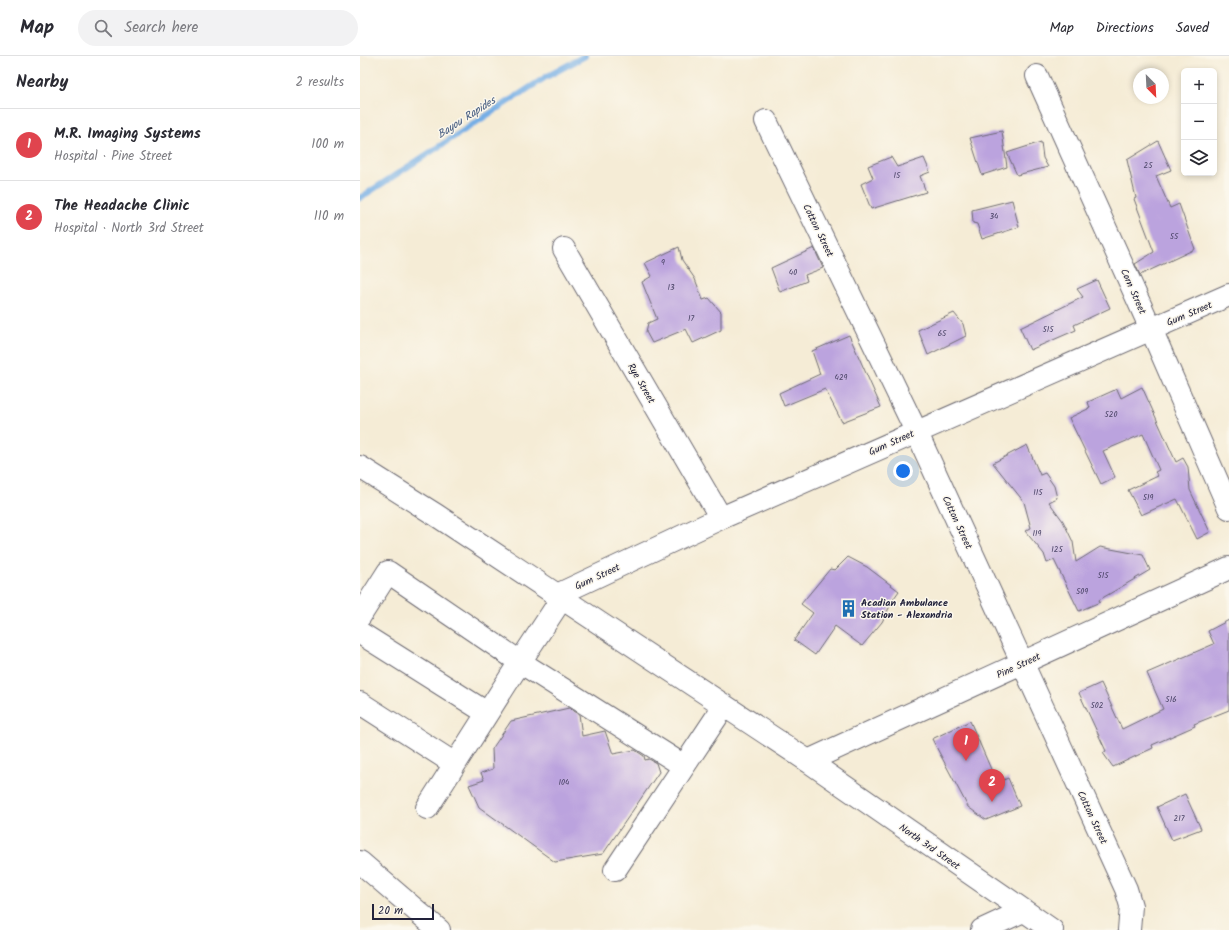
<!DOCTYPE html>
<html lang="en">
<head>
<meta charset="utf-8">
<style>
	:root { --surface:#fff; --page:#f2f2f3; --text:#2b2b33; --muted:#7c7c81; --line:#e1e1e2; --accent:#db2777 }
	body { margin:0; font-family:Kalam,sans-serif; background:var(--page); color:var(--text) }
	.controls { position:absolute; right:12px; top:12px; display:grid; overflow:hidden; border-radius:6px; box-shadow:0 2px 6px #0003 }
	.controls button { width:36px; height:36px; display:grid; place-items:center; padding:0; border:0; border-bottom:1px solid var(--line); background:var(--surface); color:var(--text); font:20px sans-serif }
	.compass { position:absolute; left:773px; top:12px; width:36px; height:36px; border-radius:50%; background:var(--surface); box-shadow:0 2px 6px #0003; rotate:156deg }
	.scale { position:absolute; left:12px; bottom:10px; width:62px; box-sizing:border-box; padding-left:4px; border:2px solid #22223b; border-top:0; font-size:11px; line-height:14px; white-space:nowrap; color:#22223b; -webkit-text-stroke:3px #fbf7ec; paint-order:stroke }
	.you { position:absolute; left:543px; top:415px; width:14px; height:14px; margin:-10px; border:3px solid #fff; border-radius:50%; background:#1a73e8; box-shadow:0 0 0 6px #1a73e833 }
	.badge { display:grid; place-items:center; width:26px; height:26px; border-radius:50%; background:var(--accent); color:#fff; font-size:13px; font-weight:700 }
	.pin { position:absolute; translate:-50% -33px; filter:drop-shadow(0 1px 2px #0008) }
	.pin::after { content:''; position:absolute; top:21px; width:14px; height:12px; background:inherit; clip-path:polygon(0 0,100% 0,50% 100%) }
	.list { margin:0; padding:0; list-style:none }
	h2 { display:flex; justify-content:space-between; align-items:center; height:52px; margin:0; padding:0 16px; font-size:17px }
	h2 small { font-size:13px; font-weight:400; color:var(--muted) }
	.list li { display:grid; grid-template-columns:26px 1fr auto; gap:12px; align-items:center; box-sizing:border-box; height:72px; padding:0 16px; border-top:1px solid var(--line) }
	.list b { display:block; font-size:15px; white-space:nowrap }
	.list p { margin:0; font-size:13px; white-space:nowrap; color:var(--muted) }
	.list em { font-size:13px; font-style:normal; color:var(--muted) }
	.icon { flex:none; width:22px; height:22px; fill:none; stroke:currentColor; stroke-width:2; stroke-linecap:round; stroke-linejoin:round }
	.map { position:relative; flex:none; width:869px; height:874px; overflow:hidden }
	header { display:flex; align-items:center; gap:24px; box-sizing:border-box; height:56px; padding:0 20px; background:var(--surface); border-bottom:1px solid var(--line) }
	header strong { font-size:19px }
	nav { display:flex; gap:22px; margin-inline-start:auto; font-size:14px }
	.search { width:280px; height:36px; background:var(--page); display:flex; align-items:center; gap:10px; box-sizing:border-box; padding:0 14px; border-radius:22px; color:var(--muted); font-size:15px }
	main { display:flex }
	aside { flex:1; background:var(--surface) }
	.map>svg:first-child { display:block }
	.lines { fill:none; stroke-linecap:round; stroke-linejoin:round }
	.stream { stroke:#75aee5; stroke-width:6 }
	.building { fill:#bba3de }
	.minor-casing { stroke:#6c6971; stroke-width:24 }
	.major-casing { stroke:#6c6971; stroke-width:24 }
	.minor { stroke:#fff; stroke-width:22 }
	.major { stroke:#fff; stroke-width:22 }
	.labels { text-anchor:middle; stroke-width:3; stroke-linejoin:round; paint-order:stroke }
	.number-label { font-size:8px; fill:#484264 }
	.street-label { font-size:10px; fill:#22223b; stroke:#fbf7ec }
	.poi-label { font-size:10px; font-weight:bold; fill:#22223b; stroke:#fbf7ec; text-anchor:start }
	.water-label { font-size:11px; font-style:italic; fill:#435a7f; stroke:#fbf7ec }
</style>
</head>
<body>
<header>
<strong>Map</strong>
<div class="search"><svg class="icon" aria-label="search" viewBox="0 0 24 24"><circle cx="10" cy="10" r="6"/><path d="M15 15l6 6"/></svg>Search here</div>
<nav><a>Map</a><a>Directions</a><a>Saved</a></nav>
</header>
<main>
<aside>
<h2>Nearby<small>2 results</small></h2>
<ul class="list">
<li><span class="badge" style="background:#e0444e">1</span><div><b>M.R. Imaging Systems</b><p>Hospital · Pine Street</p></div><em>100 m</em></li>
<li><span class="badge" style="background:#e0444e">2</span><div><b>The Headache Clinic</b><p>Hospital · North 3rd Street</p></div><em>110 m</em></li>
</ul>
</aside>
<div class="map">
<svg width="869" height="874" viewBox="0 0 869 874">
	<rect width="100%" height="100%" fill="#fbf7ec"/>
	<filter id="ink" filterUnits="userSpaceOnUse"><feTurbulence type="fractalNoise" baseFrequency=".025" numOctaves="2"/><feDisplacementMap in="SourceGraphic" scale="8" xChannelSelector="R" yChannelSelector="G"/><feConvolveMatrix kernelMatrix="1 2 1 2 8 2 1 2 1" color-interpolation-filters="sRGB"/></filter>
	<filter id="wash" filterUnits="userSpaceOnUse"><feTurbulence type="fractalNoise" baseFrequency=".012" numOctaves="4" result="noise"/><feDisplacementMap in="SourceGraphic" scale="16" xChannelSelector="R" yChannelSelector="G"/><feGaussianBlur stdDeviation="0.9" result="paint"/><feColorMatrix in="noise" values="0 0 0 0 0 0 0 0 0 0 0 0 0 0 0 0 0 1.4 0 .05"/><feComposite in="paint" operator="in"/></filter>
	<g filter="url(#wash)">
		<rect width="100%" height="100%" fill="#f5ecd6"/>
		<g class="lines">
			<path class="stream" d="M 0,142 L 186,21 L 225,0"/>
		</g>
		<g id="blocks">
			<path class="building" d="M 642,75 L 647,111 L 622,119 L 610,82 Z
				M 798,85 L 811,114 L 796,120 L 810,152 L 819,148 L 835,193 L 780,219 L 775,208 L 794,196 L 774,143 L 776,142 L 767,104 Z
				M 681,86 L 683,102 L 688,111 L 657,119 L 647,97 Z
				M 531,101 L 537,111 L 564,102 L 570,116 L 560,120 L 566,136 L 511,153 L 501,128 L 513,122 L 508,110 Z
				M 652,144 L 659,171 L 622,183 L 617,168 L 613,167 L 612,154 Z
				M 319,191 L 322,204 L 335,223 L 343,244 L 349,242 L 361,256 L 361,274 L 333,287 L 326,273 L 292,287 L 286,276 L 288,267 L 297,263 L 282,226 L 292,220 L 285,207 Z
				M 454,192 L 463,212 L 445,219 L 447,225 L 420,236 L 411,212 Z
				M 737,224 L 750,252 L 714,269 L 716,274 L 670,294 L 660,272 L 723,241 L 717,233 Z
				M 594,257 L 603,268 L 606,280 L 568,299 L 558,274 Z
				M 489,279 L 521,351 L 482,366 L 465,333 L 424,350 L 419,337 L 460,318 L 452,295 Z
				M 782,331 L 816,406 L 823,402 L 828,411 L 830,434 L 850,476 L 837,483 L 817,443 L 781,459 L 768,434 L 798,420 L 795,416 L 799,414 L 783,378 L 743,395 L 755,421 L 741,428 L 709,362 L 730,352 L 728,346 L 757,333 L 761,342 Z
				M 667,389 L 680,419 L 685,417 L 694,430 L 697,442 L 689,446 L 703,465 L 713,486 L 716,506 L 740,491 L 783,499 L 790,514 L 739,544 L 740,546 L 719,555 L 694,504 L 687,507 L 684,498 L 665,475 L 671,472 L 664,446 L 633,407 Z
				M 488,501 L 507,511 L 539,535 L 534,542 L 522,566 L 502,590 L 475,570 L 455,599 L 434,584 L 453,557 L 441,548 L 470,513 L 475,514 Z
				M 869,564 L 869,654 L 834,668 L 835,670 L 792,689 L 793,692 L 753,711 L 743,697 L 746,695 L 719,637 L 741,627 L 762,673 L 803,653 L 787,617 L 854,588 L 848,575 Z
				M 209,652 L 219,658 L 222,680 L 245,675 L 253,698 L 275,694 L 284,700 L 285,704 L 289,703 L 296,707 L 299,716 L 243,798 L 195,806 L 119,751 L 109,729 L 124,724 L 121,717 L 133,713 L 132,693 L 151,665 Z
				M 610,665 L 637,727 L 648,722 L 660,750 L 626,764 L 608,751 L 572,683 Z
				M 825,738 L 841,773 L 812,784 L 797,751 Z"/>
		</g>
	</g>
	<g filter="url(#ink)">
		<use href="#blocks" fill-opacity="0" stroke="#6c6971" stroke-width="1"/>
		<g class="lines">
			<defs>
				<path id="minor" d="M 677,20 L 791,273 L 869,452
					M 406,65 L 556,375 L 766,833 L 771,850 L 769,874
					M 204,193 L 361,462
					M 197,539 L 361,462 L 869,239
					M 0,560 L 28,516 L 160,606 L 202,542
					M 0,577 L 127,657
					M 0,647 L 95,708
					M 448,705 L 869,512
					M 67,752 L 160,606 L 324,710
					M 0,806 L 79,874
					M 255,814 L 364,650
					M 622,874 L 663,855"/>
				<path id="major" d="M 0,411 L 76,459 L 448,705 L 692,874"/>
			</defs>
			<use href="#minor" class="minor-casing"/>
			<use href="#major" class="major-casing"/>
			<use href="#minor" class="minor"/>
			<use href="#major" class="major"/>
		</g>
	</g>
	<defs>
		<symbol id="building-bare" viewBox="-9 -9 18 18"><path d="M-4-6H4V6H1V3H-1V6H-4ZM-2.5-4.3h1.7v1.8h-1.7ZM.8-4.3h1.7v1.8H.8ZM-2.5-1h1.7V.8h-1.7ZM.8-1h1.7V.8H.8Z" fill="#1f6fb2" stroke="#fbf7ec" stroke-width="2.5" paint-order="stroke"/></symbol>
	</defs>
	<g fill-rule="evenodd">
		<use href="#building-bare" x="476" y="540" width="25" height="25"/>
	</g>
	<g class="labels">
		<g class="number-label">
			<text x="788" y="112">25</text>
			<text x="537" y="122">15</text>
			<text x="634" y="163">34</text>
			<text x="814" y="183">55</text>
			<text x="303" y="209">9</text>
			<text x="433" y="219">40</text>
			<text x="311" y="234">13</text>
			<text x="331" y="265">17</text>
			<text x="688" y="276">515</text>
			<text x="582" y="280">65</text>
			<text x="481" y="324">429</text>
			<text x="751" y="361">520</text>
			<text x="678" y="439">115</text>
			<text x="788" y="444">519</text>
			<text x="677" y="480">119</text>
			<text x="697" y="496">125</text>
			<text x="743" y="522">515</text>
			<text x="722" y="538">509</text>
			<text x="811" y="646">516</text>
			<text x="737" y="652">502</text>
			<text x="204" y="729">104</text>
			<text x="819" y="765">217</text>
		</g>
		<g class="street-label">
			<text transform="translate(459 174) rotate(64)" y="4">Cotton Street</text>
			<text transform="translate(774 235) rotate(66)" y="4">Corn Street</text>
			<text transform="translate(829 257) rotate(-23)" y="4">Gum Street</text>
			<text transform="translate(282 327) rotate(60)" y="4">Rye Street</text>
			<text transform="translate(531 386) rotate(-24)" y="4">Gum Street</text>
			<text transform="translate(598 466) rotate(65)" y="4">Cotton Street</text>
			<text transform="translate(237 520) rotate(-25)" y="4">Gum Street</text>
			<text transform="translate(658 609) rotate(-25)" y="4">Pine Street</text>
			<text transform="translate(733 761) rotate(65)" y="4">Cotton Street</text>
			<text transform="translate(570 790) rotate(35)" y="4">North 3rd Street</text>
		</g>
		<g class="poi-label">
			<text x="501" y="550">Acadian Ambulance<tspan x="501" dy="12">Station - Alexandria</tspan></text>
		</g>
		<g class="water-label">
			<text transform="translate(106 61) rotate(-33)" y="4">Bayou Rapides</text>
		</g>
	</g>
</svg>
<div class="controls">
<button>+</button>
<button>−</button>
<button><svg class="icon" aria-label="layers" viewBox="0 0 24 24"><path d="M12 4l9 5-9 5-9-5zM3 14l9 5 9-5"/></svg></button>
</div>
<svg class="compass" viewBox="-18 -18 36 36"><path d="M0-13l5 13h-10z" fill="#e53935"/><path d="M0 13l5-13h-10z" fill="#7c7c81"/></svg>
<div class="scale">20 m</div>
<div class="you"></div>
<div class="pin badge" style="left:606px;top:705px;background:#e0444e">1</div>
<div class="pin badge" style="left:632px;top:746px;background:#e0444e">2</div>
</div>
</main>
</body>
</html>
